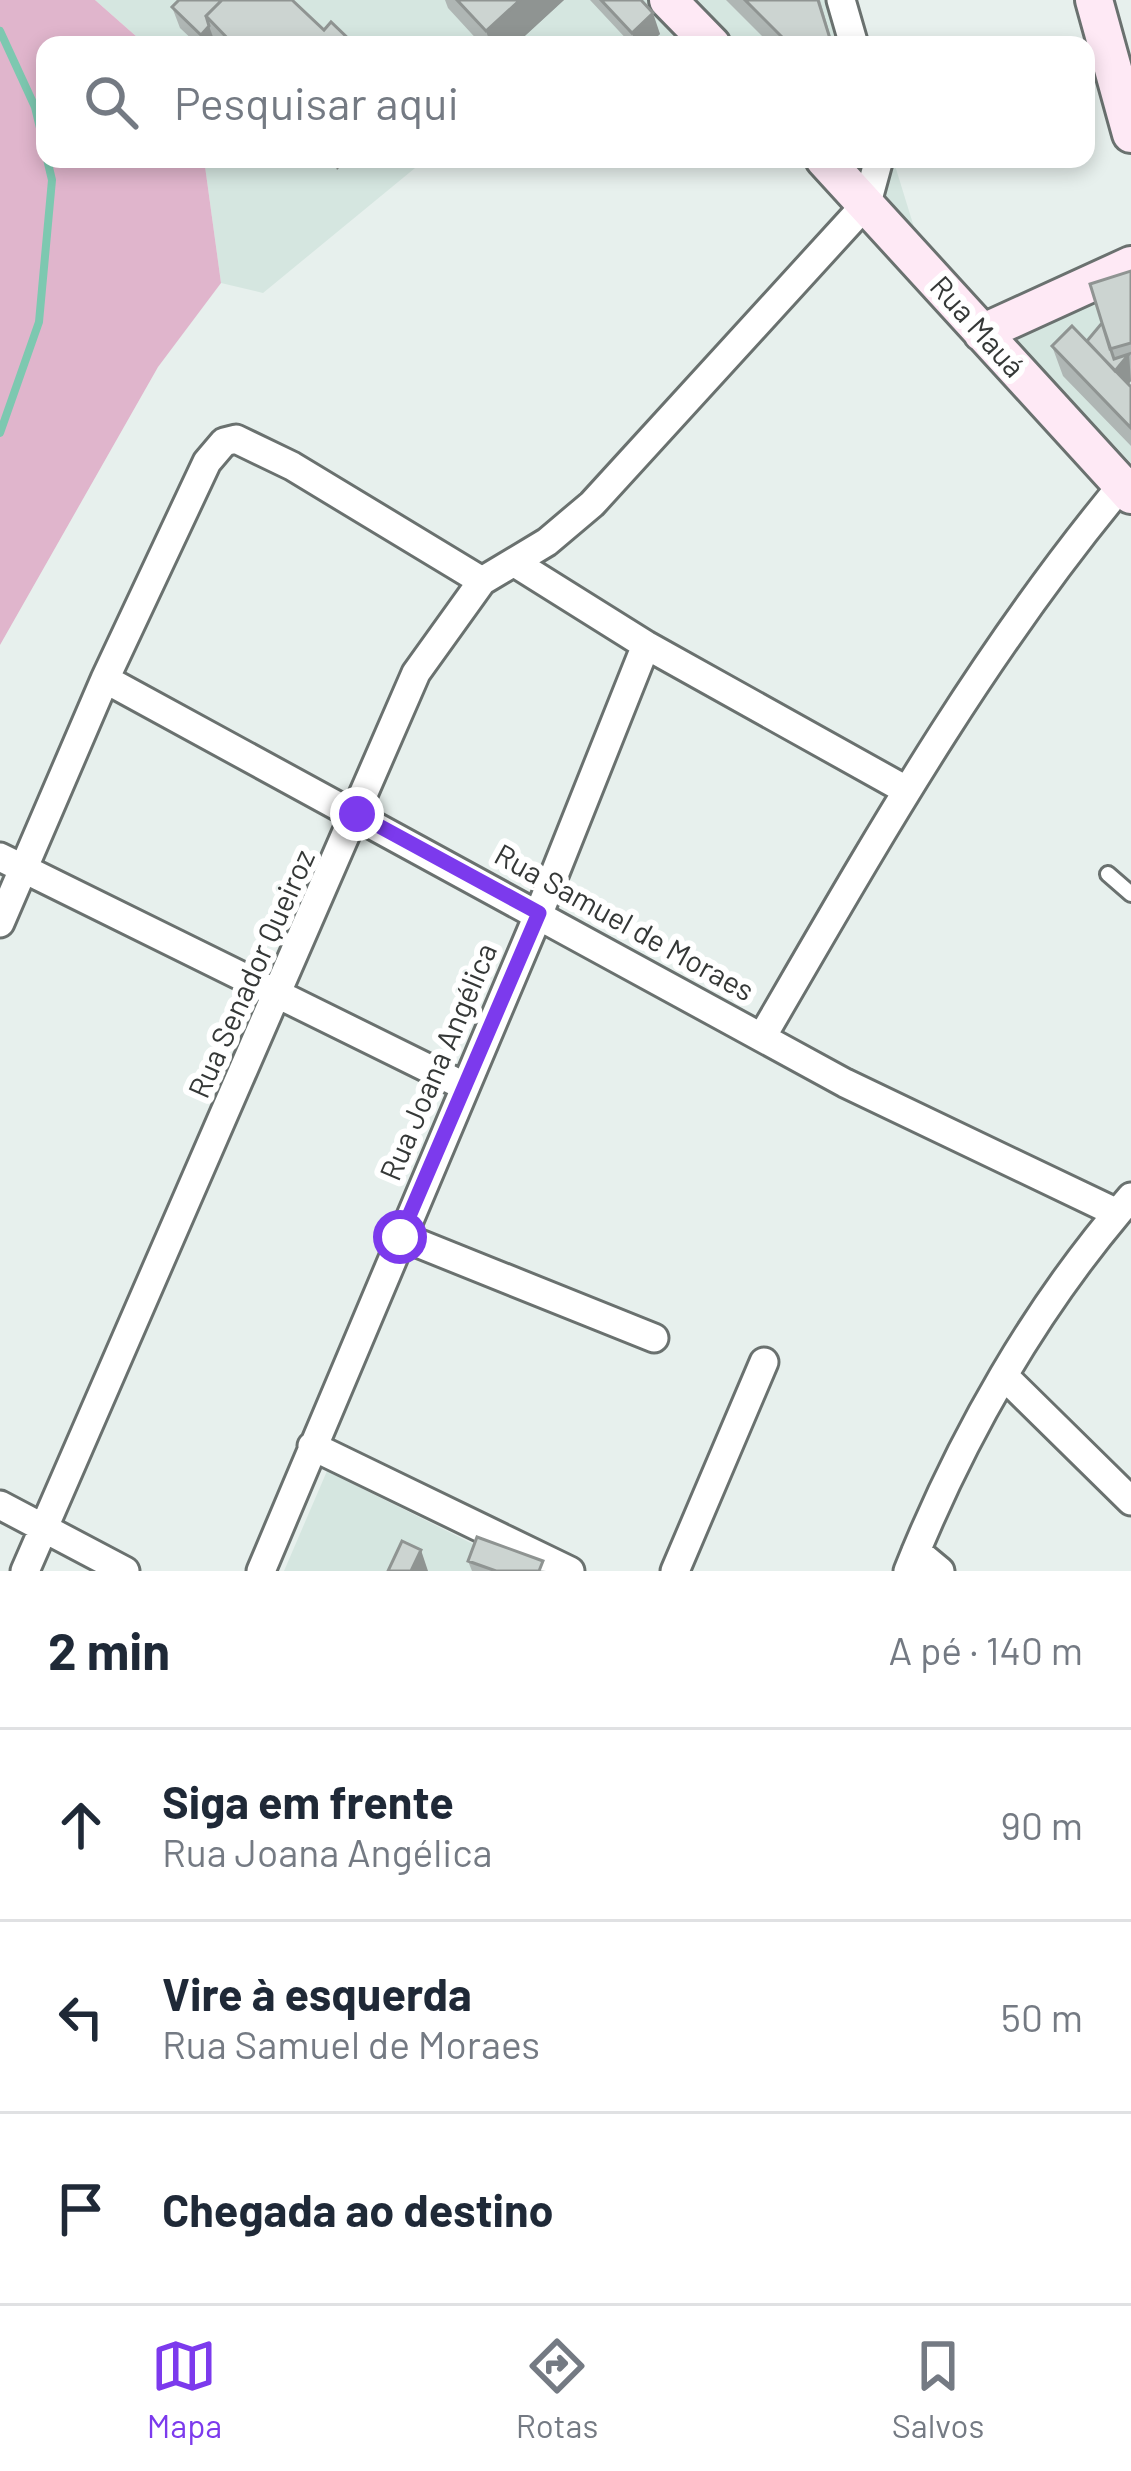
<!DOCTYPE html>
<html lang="pt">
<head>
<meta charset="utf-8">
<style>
	:root { --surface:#fff; --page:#f2f2f3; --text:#1f2937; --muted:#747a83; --line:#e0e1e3; --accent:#7c3aed }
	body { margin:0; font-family:Barlow,sans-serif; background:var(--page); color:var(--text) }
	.stop { position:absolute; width:36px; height:36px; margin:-27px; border:9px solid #7c3aed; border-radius:50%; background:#fff }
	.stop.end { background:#7c3aed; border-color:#fff; box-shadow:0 3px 12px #0008 }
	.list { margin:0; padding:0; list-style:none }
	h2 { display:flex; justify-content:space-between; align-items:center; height:156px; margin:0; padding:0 48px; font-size:51px }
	h2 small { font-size:39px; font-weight:400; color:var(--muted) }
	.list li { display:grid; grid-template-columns:78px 1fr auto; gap:36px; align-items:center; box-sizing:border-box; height:192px; padding:0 48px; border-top:3px solid var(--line) }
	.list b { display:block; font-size:45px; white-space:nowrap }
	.list p { margin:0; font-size:39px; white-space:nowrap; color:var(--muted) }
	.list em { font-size:39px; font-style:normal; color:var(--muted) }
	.icon { flex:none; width:66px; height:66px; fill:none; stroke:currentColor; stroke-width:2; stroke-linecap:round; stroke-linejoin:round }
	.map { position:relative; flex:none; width:1131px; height:1571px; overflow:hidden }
	.search { position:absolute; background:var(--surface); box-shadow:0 6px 18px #0003; left:36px; right:36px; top:36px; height:132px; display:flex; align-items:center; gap:30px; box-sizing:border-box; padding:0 42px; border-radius:24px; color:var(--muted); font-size:45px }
	.sheet { height:732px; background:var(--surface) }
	nav { display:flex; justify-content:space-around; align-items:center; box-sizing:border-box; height:168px; border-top:3px solid var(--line); background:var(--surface); font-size:33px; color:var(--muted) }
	nav a { display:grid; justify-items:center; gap:6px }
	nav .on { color:var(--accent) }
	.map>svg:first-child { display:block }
	.built { fill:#d5e6e0 }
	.green { fill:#e0b5cc }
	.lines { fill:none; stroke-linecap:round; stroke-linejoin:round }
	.stream { stroke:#7dc8b0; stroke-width:8 }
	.lane-casing { stroke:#6a716f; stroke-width:20 }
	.street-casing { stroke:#6a716f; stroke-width:33 }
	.secondary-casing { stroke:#6a716f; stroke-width:42 }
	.lane { stroke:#fff; stroke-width:14 }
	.street { stroke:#fff; stroke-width:27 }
	.secondary { stroke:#fee9f5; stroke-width:36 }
	.wall { fill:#afb6b4 }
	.shaded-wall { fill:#8f9492 }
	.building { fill:#ccd4d1; stroke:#8f9492; stroke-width:3 }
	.route { stroke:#7c3aed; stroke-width:15 }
	.labels { text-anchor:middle; stroke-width:12; stroke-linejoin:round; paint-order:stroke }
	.street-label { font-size:30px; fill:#353837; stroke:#fff }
</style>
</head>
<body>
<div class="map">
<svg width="1131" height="1571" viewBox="0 0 1131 1571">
	<rect width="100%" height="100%" fill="#e7f0ed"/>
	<path class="built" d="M 95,0 L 845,0 L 859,45 L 146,45 Z
		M 204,159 L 426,159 L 263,293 L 221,283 Z
		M 843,159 L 893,159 L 917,237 Z
		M 1131,245 L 1131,463 L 988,311 Z
		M 327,1471 L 527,1571 L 284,1571 Z"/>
	<path class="green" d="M 0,0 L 95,0 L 146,45 L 45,45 L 45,159 L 204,159 L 221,283 L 158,367 L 0,645 Z"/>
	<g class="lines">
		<path class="stream" d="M 0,31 L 35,107 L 45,149
			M 0,433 L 39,322 L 52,180 L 47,159"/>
		<defs>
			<path id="lane" d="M 1108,874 L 1131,894"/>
			<path id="street" d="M 841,0 L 854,45
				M 515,563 L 646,645 L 906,790
				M 105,679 L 845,1083 L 1117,1213
				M 0,857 L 464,1086
				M 0,923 L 105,679 L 207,462 L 224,442 L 236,439 L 292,466 L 482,581
				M 762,1037 C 873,846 981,654 1123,484
				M 400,1236 L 654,1338
				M 1004,1376 L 1131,1501
				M 312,1446 L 570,1571
				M 0,1505 L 125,1571
				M 916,1551 L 940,1571
				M 25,1571 L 416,673 L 482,581 L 547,542 L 592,504 L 867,203 L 879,159
				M 261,1571 L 539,913 L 646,645
				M 675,1571 L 764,1362
				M 908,1571 C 961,1438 1036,1306 1131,1197"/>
			<path id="secondary" d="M 668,0 L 712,45
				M 1094,0 L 1131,134
				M 824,159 L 1131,495
				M 982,333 L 1131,265"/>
		</defs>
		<use href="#lane" class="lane-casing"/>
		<use href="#street" class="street-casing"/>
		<use href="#secondary" class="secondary-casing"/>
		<use href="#lane" class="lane"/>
		<use href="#street" class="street"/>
		<use href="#secondary" class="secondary"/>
	</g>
	<path class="wall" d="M 445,0 L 564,0 L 515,45 L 482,45 L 448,8 Z
		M 590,0 L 641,0 L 660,34 L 648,45 L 632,45 Z
		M 726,0 L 820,0 L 833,45 L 771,45 Z
		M 172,7 L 324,30 L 355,45 L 198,45 L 180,28 Z
		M 1131,271 L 1131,381 L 1129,384 L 1131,387 L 1131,446 L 1063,376 L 1052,346 L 1087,341 L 1102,323 Z
		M 468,1561 L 546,1571 L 472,1571 Z"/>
	<path class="shaded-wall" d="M 520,0 L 564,0 L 515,45 L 491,45 L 486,31 Z
		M 653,13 L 660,34 L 648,45 L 636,45 L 632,33 Z
		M 209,26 L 216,45 L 205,45 L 201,35 Z
		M 333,159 L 348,159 L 337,170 Z
		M 1129,354 L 1131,381 L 1120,394 L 1113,374 Z
		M 421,1550 L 428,1571 L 411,1571 Z"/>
	<path class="building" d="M 179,0 L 222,0 L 206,16 L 209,26 L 201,35 L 172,7 Z
		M 222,0 L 292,0 L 324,30 L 331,22 L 355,45 L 234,45 L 206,16 Z
		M 457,0 L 520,0 L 486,31 Z
		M 601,0 L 641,0 L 653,13 L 632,33 Z
		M 745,0 L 818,0 L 832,45 L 790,45 Z
		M 1131,271 L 1131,343 L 1110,349 L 1090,284 Z
		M 1102,323 L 1114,359 L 1129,354 L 1115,371 L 1087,341 Z
		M 1072,326 L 1131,387 L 1131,428 L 1052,346 Z
		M 477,1537 L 543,1561 L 539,1571 L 496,1571 L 468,1561 Z
		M 402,1541 L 421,1550 L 411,1571 L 388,1571 Z"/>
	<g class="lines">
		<path class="route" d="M 357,814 L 539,913 L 400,1237"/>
	</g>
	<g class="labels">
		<g class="street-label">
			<text transform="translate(977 327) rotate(48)" y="10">Rua Mauá</text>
			<text transform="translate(624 923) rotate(29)" y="10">Rua Samuel de Moraes</text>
			<text transform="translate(252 974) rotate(-66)" y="10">Rua Senador Queiroz</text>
			<text transform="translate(439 1062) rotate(-67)" y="10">Rua Joana Angélica</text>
		</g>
	</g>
</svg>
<div class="stop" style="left:400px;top:1237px"></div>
<div class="stop end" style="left:357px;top:814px"></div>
<div class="search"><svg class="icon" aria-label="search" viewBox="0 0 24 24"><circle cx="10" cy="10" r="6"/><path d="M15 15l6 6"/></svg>Pesquisar aqui</div>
</div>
<section class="sheet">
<h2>2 min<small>A pé · 140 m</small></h2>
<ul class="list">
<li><svg class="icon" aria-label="ahead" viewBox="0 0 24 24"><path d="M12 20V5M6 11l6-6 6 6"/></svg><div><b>Siga em frente</b><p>Rua Joana Angélica</p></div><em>90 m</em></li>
<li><svg class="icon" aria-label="left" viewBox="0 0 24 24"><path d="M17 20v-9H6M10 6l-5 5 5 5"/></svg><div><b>Vire à esquerda</b><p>Rua Samuel de Moraes</p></div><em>50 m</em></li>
<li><svg class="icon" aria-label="arrive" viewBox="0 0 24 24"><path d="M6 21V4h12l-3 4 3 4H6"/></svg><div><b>Chegada ao destino</b></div></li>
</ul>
</section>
<nav>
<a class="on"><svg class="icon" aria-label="map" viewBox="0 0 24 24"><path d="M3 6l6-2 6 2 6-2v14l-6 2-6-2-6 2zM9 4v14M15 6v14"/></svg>Mapa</a>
<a><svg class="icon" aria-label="directions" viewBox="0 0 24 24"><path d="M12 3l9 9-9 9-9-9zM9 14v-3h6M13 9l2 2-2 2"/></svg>Rotas</a>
<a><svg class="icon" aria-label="saved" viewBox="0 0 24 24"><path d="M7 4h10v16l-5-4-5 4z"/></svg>Salvos</a>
</nav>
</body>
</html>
